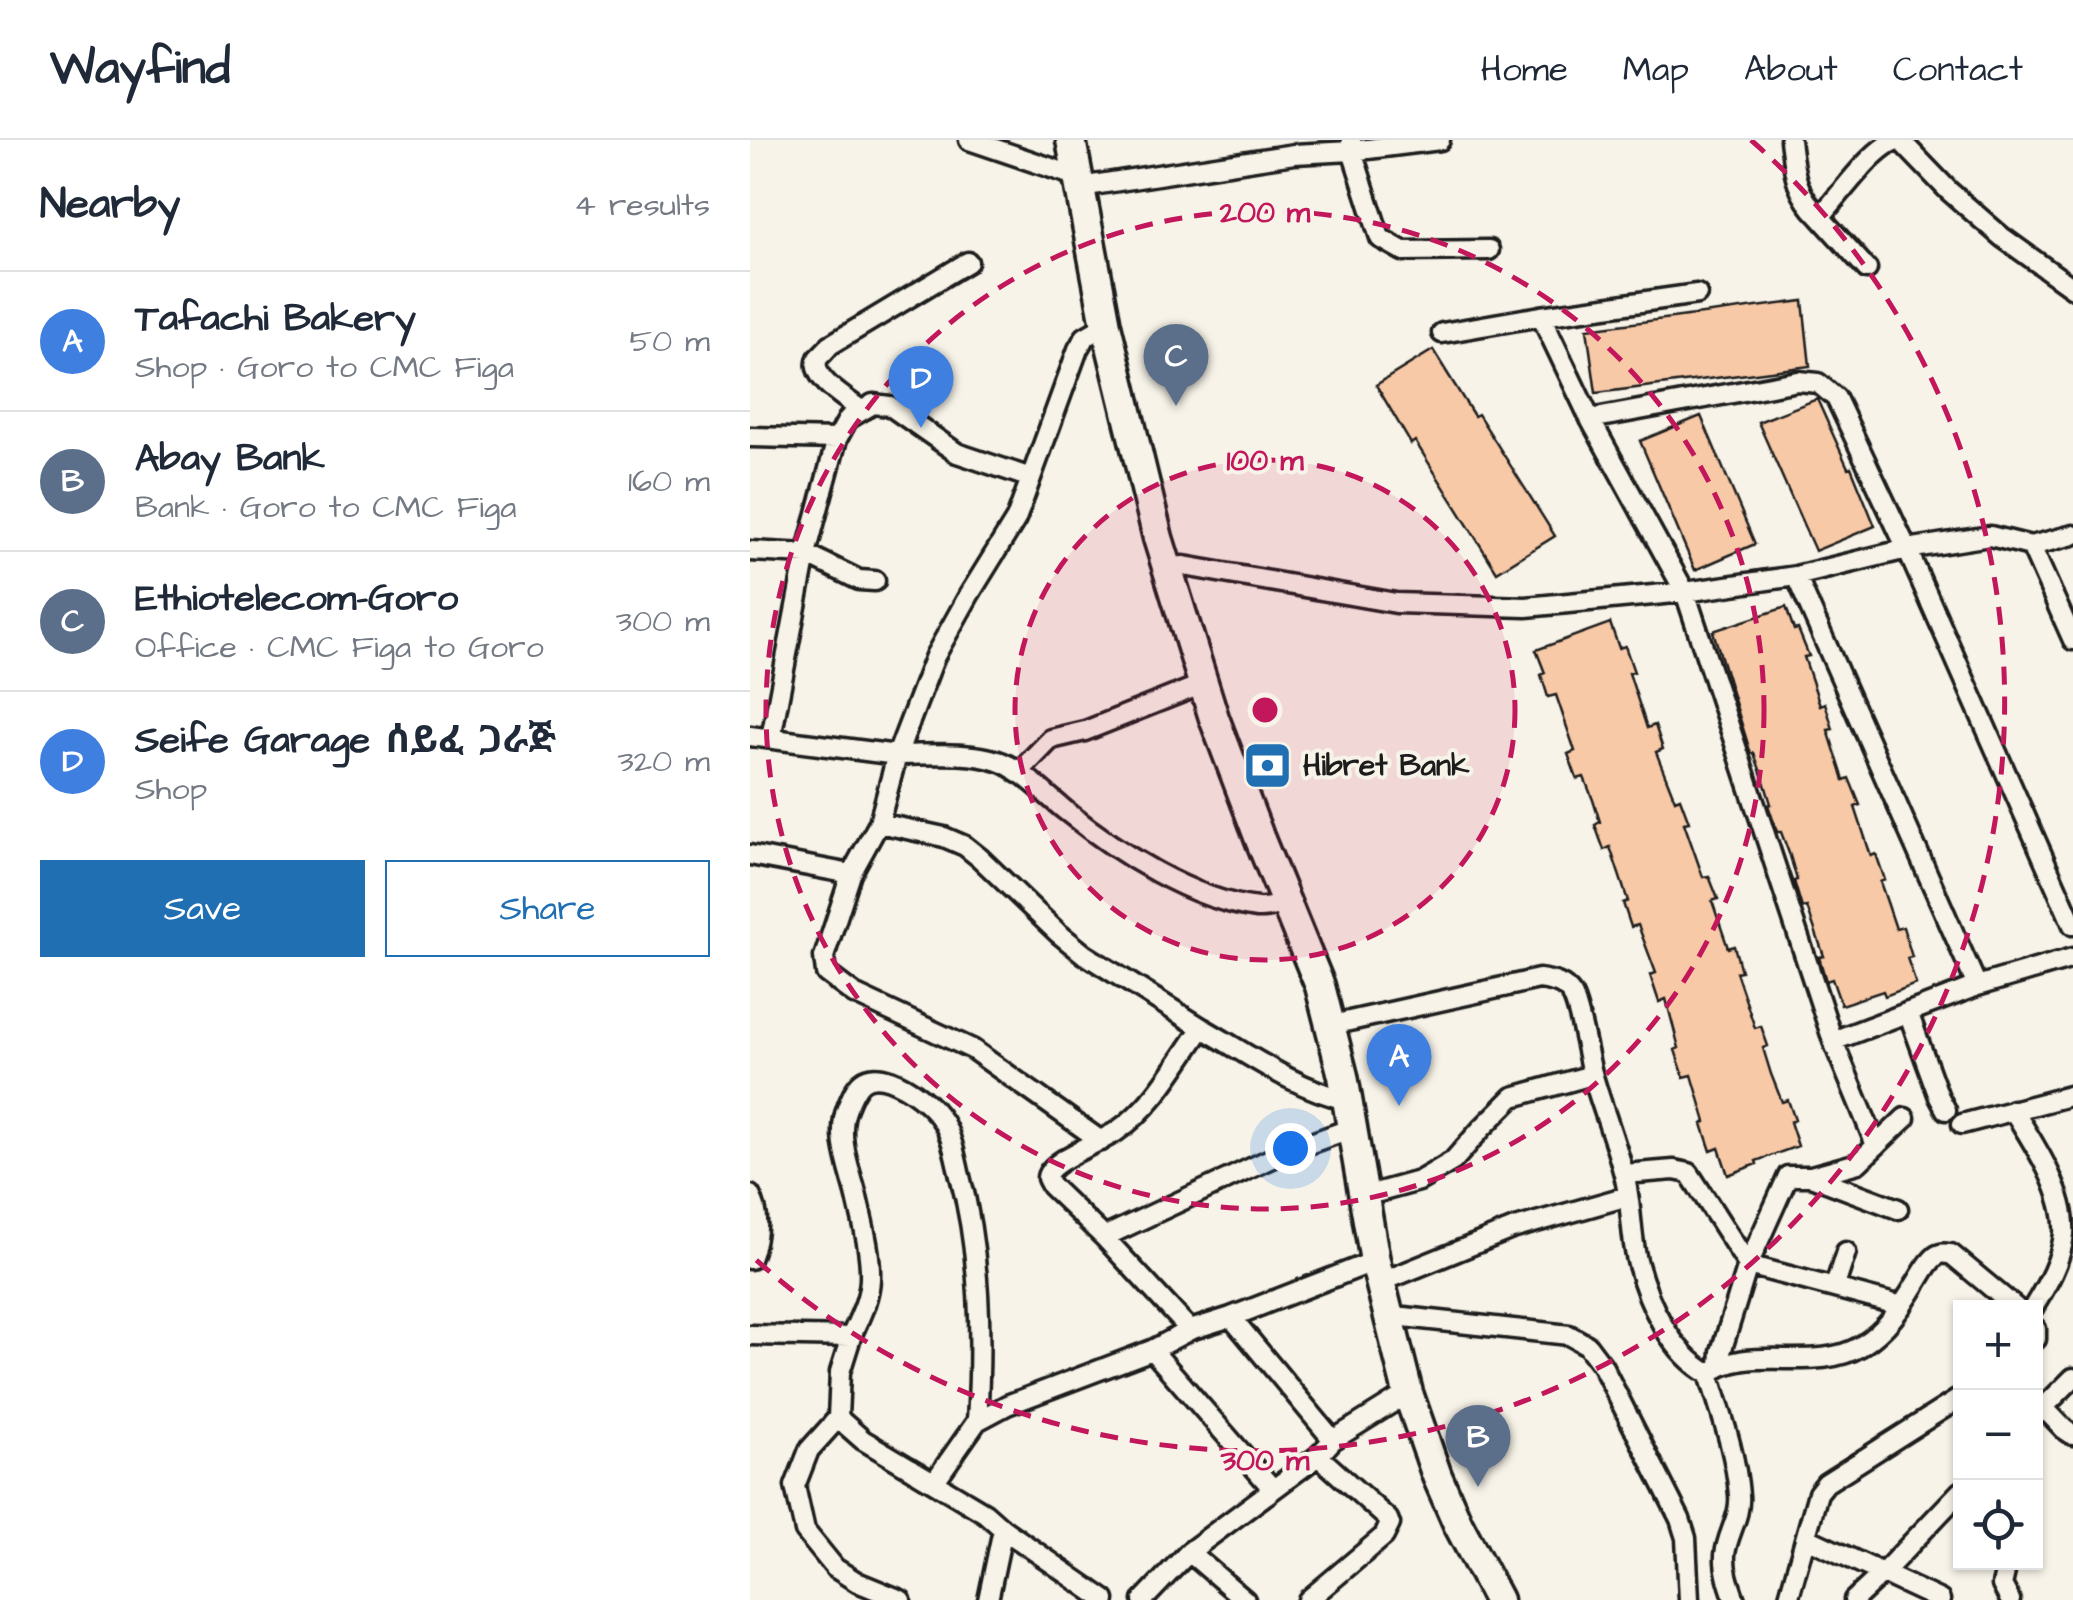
<!DOCTYPE html>
<html lang="en">
<head>
<meta charset="utf-8">
<style>
	:root { --surface:#fff; --page:#f2f2f3; --text:#1f2937; --muted:#747a83; --line:#e0e1e3; --accent:#1f6fb2 }
	body { margin:0; font-family:"Architects Daughter","Noto Sans Ethiopic",sans-serif; background:var(--page); color:var(--text) }
	.controls { position:absolute; right:30px; bottom:30px; display:grid; overflow:hidden; border-radius:0px; box-shadow:0 2px 8px #0004 }
	.controls button { width:90px; height:90px; display:grid; place-items:center; padding:0; border:0; border-bottom:2px solid var(--line); background:var(--surface); color:var(--text); font:50px sans-serif }
	.you { position:absolute; left:540px; top:1008px; width:35px; height:35px; margin:-25px; border:8px solid #fff; border-radius:50%; background:#1a73e8; box-shadow:0 0 0 15px #1a73e833 }
	.badge { display:grid; place-items:center; width:65px; height:65px; border-radius:50%; background:var(--accent); color:#fff; font-size:32px; font-weight:700 }
	.pin { position:absolute; translate:-50% -82px; filter:drop-shadow(0 2px 5px #0008) }
	.pin::after { content:''; position:absolute; top:52px; width:35px; height:30px; background:inherit; clip-path:polygon(0 0,100% 0,50% 100%) }
	.list { margin:0; padding:0; list-style:none }
	h2 { display:flex; justify-content:space-between; align-items:center; height:130px; margin:0; padding:0 40px; font-size:42px }
	h2 small { font-size:32px; font-weight:400; color:var(--muted) }
	.list li { display:grid; grid-template-columns:65px 1fr auto; gap:30px; align-items:center; box-sizing:border-box; height:140px; padding:0 40px; border-top:2px solid var(--line) }
	.list b { display:block; font-size:38px; white-space:nowrap }
	.list p { margin:0; font-size:32px; white-space:nowrap; color:var(--muted) }
	.list em { font-size:32px; font-style:normal; color:var(--muted) }
	.actions { display:flex; gap:20px; padding:30px 40px }
	.actions a { flex:1; padding:22px 0; border:2px solid var(--accent); border-radius:0px; text-align:center; font-size:35px; color:var(--accent) }
	.actions .main { background:var(--accent); color:#fff }
	.icon { flex:none; width:55px; height:55px; fill:none; stroke:currentColor; stroke-width:2; stroke-linecap:round; stroke-linejoin:round }
	.map { position:relative; flex:none; width:1323px; height:1460px; overflow:hidden }
	header { display:flex; align-items:center; gap:60px; box-sizing:border-box; height:140px; padding:0 50px; background:var(--surface); border-bottom:2px solid var(--line) }
	header strong { font-size:48px }
	nav { display:flex; gap:55px; margin-inline-start:auto; font-size:35px }
	main { display:flex }
	aside { flex:1; background:var(--surface) }
	.map>svg:first-child { display:block }
	.building { fill:#f8c9a7; stroke:#1c1c1c; stroke-width:2.5 }
	.lines { fill:none; stroke-linecap:round; stroke-linejoin:round }
	.street-casing { stroke:#1c1c1c; stroke-width:25 }
	.primary-casing { stroke:#1c1c1c; stroke-width:35 }
	.street { stroke:#f7f3e8; stroke-width:18 }
	.primary { stroke:#f7f3e8; stroke-width:28 }
	.ring { fill:none; stroke:#c2185b; stroke-width:5; stroke-dasharray:18 12 }
	.labels { text-anchor:middle; stroke-width:8; stroke-linejoin:round; paint-order:stroke }
	.poi-label { font-size:30px; font-weight:bold; fill:#1c1c1c; stroke:#f7f3e8; text-anchor:start }
	.centre { fill:#c2185b; stroke:#f7f3e8; stroke-width:5 }
	.ring-label { font-size:30px; text-anchor:middle; font-weight:bold; fill:#c2185b; stroke:#f7f3e8; stroke-width:8; stroke-linejoin:round; paint-order:stroke }
</style>
</head>
<body>
<header>
<strong>Wayfind</strong>
<nav><a>Home</a><a>Map</a><a>About</a><a>Contact</a></nav>
</header>
<main>
<aside>
<h2>Nearby<small>4 results</small></h2>
<ul class="list">
<li><span class="badge" style="background:#3f7fe0">A</span><div><b>Tafachi Bakery</b><p>Shop · Goro to CMC Figa</p></div><em>50 m</em></li>
<li><span class="badge" style="background:#5c6f8a">B</span><div><b>Abay Bank</b><p>Bank · Goro to CMC Figa</p></div><em>160 m</em></li>
<li><span class="badge" style="background:#5c6f8a">C</span><div><b>Ethiotelecom-Goro</b><p>Office · CMC Figa to Goro</p></div><em>300 m</em></li>
<li><span class="badge" style="background:#3f7fe0">D</span><div><b>Seife Garage ሰይፈ ጋራጅ</b><p>Shop</p></div><em>320 m</em></li>
</ul>
<div class="actions"><a class="main">Save</a><a>Share</a></div>
</aside>
<div class="map">
<svg width="1323" height="1460" viewBox="0 0 1323 1460">
	<rect width="100%" height="100%" fill="#f7f3e8"/>
	<filter id="ink" filterUnits="userSpaceOnUse"><feTurbulence type="fractalNoise" baseFrequency=".01" numOctaves="2"/><feDisplacementMap in="SourceGraphic" scale="20" xChannelSelector="R" yChannelSelector="G"/><feConvolveMatrix kernelMatrix="1 2 1 2 8 2 1 2 1" color-interpolation-filters="sRGB"/></filter>
	<g filter="url(#ink)">
		<path class="building" d="M 1053,161 L 1060,226 L 846,253 L 837,189 Z
			M 683,210 L 724,276 L 728,274 L 805,396 L 747,432 L 665,301 L 661,304 L 626,245 Z
			M 1067,259 L 1098,328 L 1101,327 L 1125,386 L 1065,411 L 1008,282 Z
			M 951,276 L 1005,404 L 945,430 L 890,301 Z
			M 1036,467 L 1044,490 L 1048,489 L 1059,516 L 1054,517 L 1070,565 L 1075,563 L 1083,589 L 1078,590 L 1094,640 L 1099,638 L 1110,665 L 1105,667 L 1121,716 L 1126,714 L 1135,740 L 1130,742 L 1138,765 L 1146,789 L 1153,787 L 1162,817 L 1157,818 L 1166,844 L 1135,856 L 1133,851 L 1091,865 L 1082,839 L 1076,841 L 1069,817 L 1074,816 L 1057,767 L 1052,768 L 1044,741 L 1047,740 L 1040,716 L 1031,692 L 1027,692 L 1018,665 L 1021,664 L 1014,641 L 1004,613 L 1001,614 L 963,491 Z
			M 860,483 L 869,508 L 875,506 L 884,532 L 879,533 L 897,588 L 905,585 L 913,609 L 906,612 L 925,660 L 930,658 L 939,682 L 934,683 L 953,737 L 959,736 L 968,759 L 962,761 L 978,808 L 984,806 L 991,831 L 986,832 L 1005,888 L 1011,886 L 1018,906 L 1013,908 L 1021,934 L 1032,962 L 1038,960 L 1045,980 L 1040,982 L 1048,1006 L 1006,1021 L 1007,1024 L 978,1035 L 969,1008 L 961,1011 L 952,984 L 956,982 L 942,935 L 934,937 L 925,910 L 929,908 L 916,859 L 909,862 L 900,835 L 906,833 L 888,785 L 881,787 L 873,763 L 878,761 L 860,707 L 854,710 L 845,685 L 850,682 L 843,660 L 834,637 L 827,639 L 818,614 L 825,611 L 806,555 L 798,557 L 791,535 L 795,533 L 786,510 Z"/>
		<g class="lines">
			<defs>
				<path id="street" d="M 219,0 L 328,37
					M 601,0 L 602,11 L 690,0
					M 1040,0 C 1044,32 1045,53 1070,77 C 1088,58 1124,5 1148,0
					M 1150,0 L 1199,51 L 1252,97 L 1323,148
					M 343,45 L 544,14 L 602,11 L 630,98 L 653,111 L 739,110
					M 1070,77 L 1117,129
					M 791,176 L 947,154
					M 356,185 L 335,197 L 328,209 L 266,379 L 219,455 L 185,516 L 147,615 C 179,615 217,611 248,621 C 269,627 297,656 316,671 C 367,712 441,760 507,768 C 517,769 528,765 537,764
					M 692,193 L 791,176 L 840,279 L 935,452 L 1083,901 L 1126,1005
					M 111,270 C 97,259 59,238 68,218 C 69,217 79,207 80,205 L 218,122
					M 840,279 L 1048,241 L 1068,243 L 1086,258 L 1157,409 L 1240,396 L 1281,406 L 1323,395
					M 0,297 L 87,299
					M 1281,406 L 1323,500
					M 0,411 L 56,414 L 109,440 L 125,441
					M 418,427 L 434,426 L 646,463 L 776,467 L 935,452 L 1046,436 L 1157,409 L 1323,785
					M 1046,436 L 1227,846
					M 0,596 L 147,615 L 129,683 L 101,734 L 74,817 L 76,833 L 104,854 L 222,909 L 351,1001
					M 21,598 L 56,414 L 87,299 L 98,279 L 123,264 L 140,266 L 207,313 L 281,338
					M 268,633 L 301,599 L 335,591 L 453,544
					M 129,683 L 194,697 L 215,706 L 230,718 L 308,793 L 334,814 L 452,888 C 427,923 404,966 367,991 C 354,1001 297,1021 297,1038 C 298,1041 300,1043 301,1046 L 354,1097
					M 0,715 L 101,734
					M 1158,872 L 1189,957 L 1196,970
					M 595,882 L 789,839 C 803,841 814,843 822,855 C 829,867 837,912 841,929 C 850,963 864,996 873,1031 C 882,1060 880,1092 887,1121 C 898,1163 921,1213 959,1234 C 971,1273 986,1314 989,1355 C 991,1377 977,1394 975,1415 C 974,1430 980,1446 985,1460
					M 452,888 C 498,914 544,948 597,960
					M 1083,901 L 1227,846 L 1323,818
					M 1263,970 C 1284,1004 1317,1053 1314,1094 C 1311,1121 1297,1145 1283,1168
					M 1212,984 L 1323,955
					M 875,1034 L 924,1030 L 939,1033 L 998,1125 L 1152,1166
					M 1061,1036 L 1148,1069
					M 629,1052 L 669,1041 L 703,1021 L 732,988 L 763,957 L 842,935
					M 0,1055 C 11,1075 8,1098 0,1119
					M 646,1136 L 762,1089 L 878,1056
					M 1085,1146 L 1096,1112
					M 654,1177 L 819,1195 L 837,1205 L 852,1225 L 930,1379 L 936,1398 L 939,1460
					M 1286,1189 L 1286,1199
					M 440,1190 L 354,1097 L 531,1014 L 602,988
					M 0,1195 L 101,1197 L 90,1232 L 88,1278 L 59,1310 L 45,1346 L 55,1391 L 85,1428 L 107,1442 L 151,1460
					M 101,1197 C 109,1178 119,1160 120,1139 C 121,1112 113,1084 107,1057 C 100,1029 86,996 97,968 C 106,945 113,931 140,940 C 159,947 182,964 193,982 C 202,997 205,1015 209,1032 C 231,1113 232,1198 227,1281
					M 402,1210 L 522,1348
					M 970,1225 L 971,1212 L 998,1125 L 1038,1036 L 1061,1036 L 1108,1023 L 1155,978
					M 959,1234 C 996,1203 1065,1234 1111,1206 C 1137,1190 1152,1167 1167,1142 C 1172,1134 1178,1122 1186,1116 C 1192,1112 1194,1114 1201,1114 L 1266,1168
					M 1293,1267 L 1314,1289 L 1323,1295
					M 1286,1275 L 1323,1238
					M 88,1278 L 113,1300 L 235,1373 L 253,1389 L 355,1460
					M 583,1300 L 481,1177 L 625,1121
					M 185,1341 L 227,1281 L 257,1265 L 402,1210 L 440,1190 L 481,1177
					M 1057,1398 L 1190,1460
					M 439,1412 L 495,1460
					M 1255,1432 L 1252,1445 L 1260,1460
					M 238,1460 L 253,1389
					M 393,1460 L 439,1412 L 568,1316 L 583,1300 L 658,1253
					M 558,1460 L 634,1396 L 640,1384 L 638,1379 L 568,1316
					M 1038,1460 L 1068,1353 L 1076,1343 L 1210,1258
					M 1104,1460 L 1133,1433 L 1210,1352"/>
				<path id="primary" d="M 321,0 L 356,185 L 408,398 L 464,578 L 511,702 L 570,846 L 593,936 L 625,1121 L 658,1253 L 687,1336 L 708,1384 L 748,1460"/>
			</defs>
			<use href="#street" class="street-casing"/>
			<use href="#primary" class="primary-casing"/>
			<use href="#street" class="street"/>
			<use href="#primary" class="primary"/>
		</g>
	</g>
	<circle cx="515" cy="570" r="250" fill="#c2185b" fill-opacity=".12"/>
	<g class="ring">
		<circle cx="515" cy="570" r="250"/>
		<circle cx="515" cy="570" r="499"/>
		<path d="M1001 0A749 749 0 1 1 4 1118"/>
	</g>
	<defs>
		<symbol id="bank-square" viewBox="-11 -11 22 22"><rect x="-9" y="-9" width="18" height="18" rx="4" fill="#1f6fb2" stroke="#f7f3e8"/><path d="M-6-4H6V4H-6ZM0-2.3a2.3 2.3 0 1 0 0 4.6a2.3 2.3 0 1 0 0-4.6Z" fill="#fff"/></symbol>
	</defs>
	<g fill-rule="evenodd">
		<use href="#bank-square" x="490" y="598" width="55" height="55"/>
	</g>
	<g class="labels">
		<g class="poi-label">
			<text x="553" y="635">Hibret Bank</text>
		</g>
	</g>
	<circle cx="515" cy="570" r="15" class="centre"/>
	<g class="ring-label">
		<text x="515" y="82">200 m</text>
		<text x="515" y="330">100 m</text>
		<text x="515" y="1330">300 m</text>
	</g>
</svg>
<div class="controls">
<button>+</button>
<button>−</button>
<button><svg class="icon" aria-label="locate" viewBox="0 0 24 24"><circle cx="12" cy="12" r="6"/><path d="M12 2v4M12 18v4M2 12h4M18 12h4"/></svg></button>
</div>
<div class="you"></div>
<div class="pin badge" style="left:649px;top:966px;background:#3f7fe0">A</div>
<div class="pin badge" style="left:728px;top:1347px;background:#5c6f8a">B</div>
<div class="pin badge" style="left:426px;top:266px;background:#5c6f8a">C</div>
<div class="pin badge" style="left:171px;top:288px;background:#3f7fe0">D</div>
</div>
</main>
</body>
</html>
